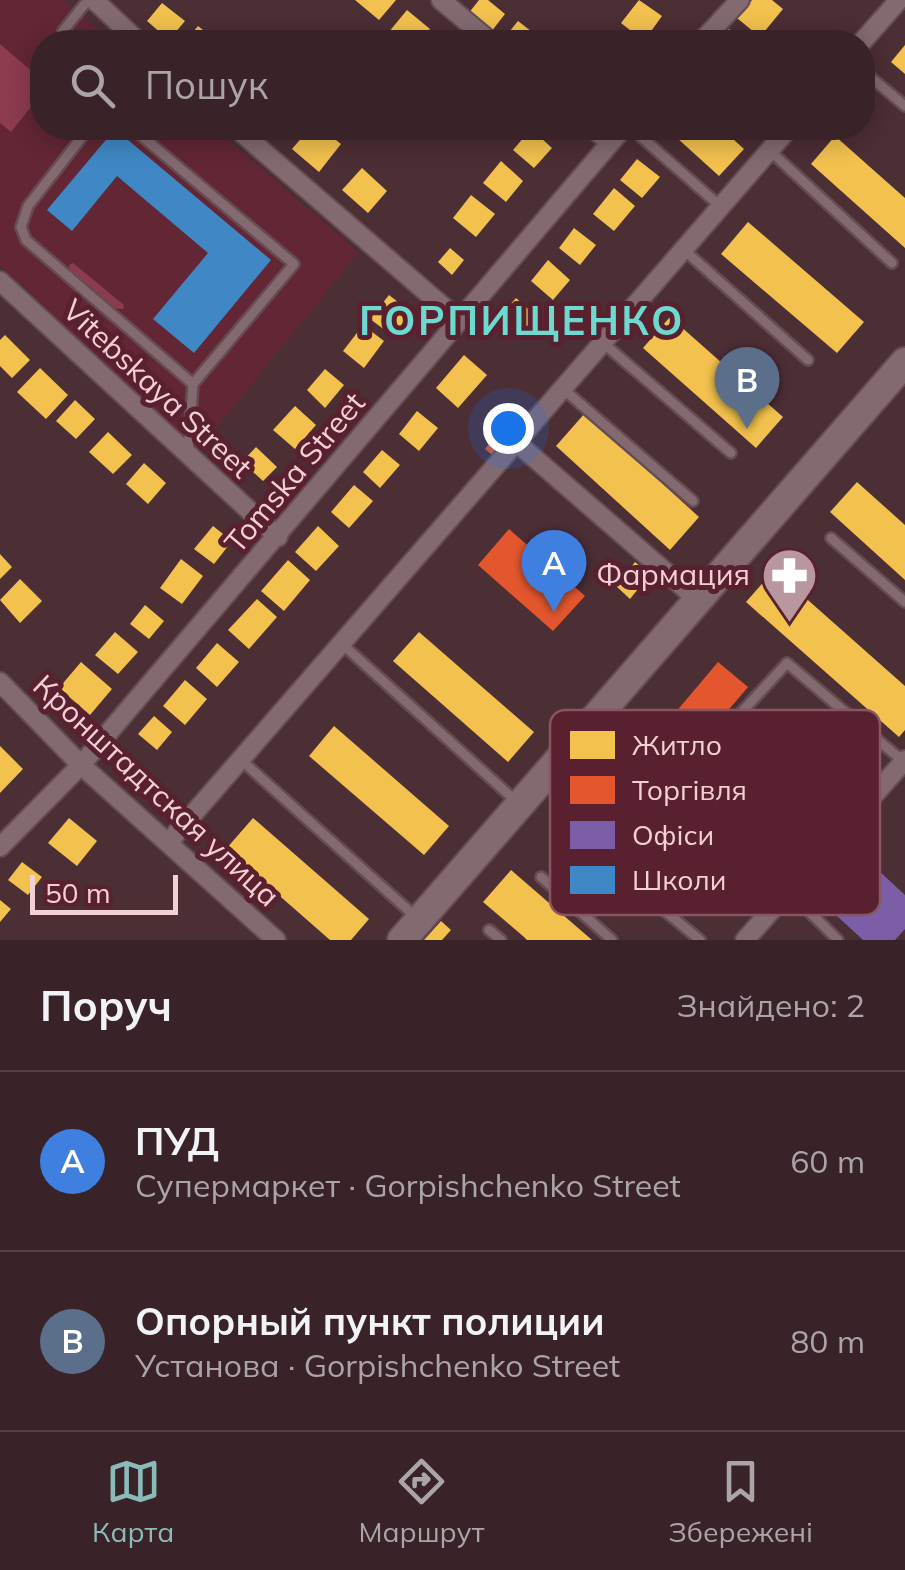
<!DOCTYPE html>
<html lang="uk">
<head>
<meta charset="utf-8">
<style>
	:root { --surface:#392228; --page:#442f34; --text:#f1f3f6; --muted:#aba4a8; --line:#533f45; --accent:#8bbbb9 }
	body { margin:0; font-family:Mulish,sans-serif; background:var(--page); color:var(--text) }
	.scale { position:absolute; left:30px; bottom:25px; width:148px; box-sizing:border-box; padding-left:10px; border:5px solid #f4d0d6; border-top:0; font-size:28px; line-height:35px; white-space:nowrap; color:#f4d0d6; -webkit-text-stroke:8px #59212f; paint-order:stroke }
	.you { position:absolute; left:508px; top:428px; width:35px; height:35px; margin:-25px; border:8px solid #fff; border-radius:50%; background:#1a73e8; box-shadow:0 0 0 15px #1a73e833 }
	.badge { display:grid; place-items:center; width:65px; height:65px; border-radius:50%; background:var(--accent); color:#fff; font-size:32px; font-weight:700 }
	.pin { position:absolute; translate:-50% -82px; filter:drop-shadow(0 2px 5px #0008) }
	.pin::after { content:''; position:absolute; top:52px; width:35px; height:30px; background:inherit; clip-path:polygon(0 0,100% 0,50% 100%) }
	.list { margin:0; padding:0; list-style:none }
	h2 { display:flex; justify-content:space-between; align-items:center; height:130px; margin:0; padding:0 40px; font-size:42px }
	h2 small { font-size:32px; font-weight:400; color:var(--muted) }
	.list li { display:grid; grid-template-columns:65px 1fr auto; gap:30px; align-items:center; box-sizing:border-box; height:180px; padding:0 40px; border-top:2px solid var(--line) }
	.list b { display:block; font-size:38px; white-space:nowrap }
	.list p { margin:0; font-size:32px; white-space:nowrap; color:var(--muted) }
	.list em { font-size:32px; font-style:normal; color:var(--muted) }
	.icon { flex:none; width:55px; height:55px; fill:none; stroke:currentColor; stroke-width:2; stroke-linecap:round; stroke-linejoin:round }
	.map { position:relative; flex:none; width:905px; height:940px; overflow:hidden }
	.search { position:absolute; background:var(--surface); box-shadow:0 5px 25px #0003; left:30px; right:30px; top:30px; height:110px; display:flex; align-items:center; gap:25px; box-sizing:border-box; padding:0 35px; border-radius:40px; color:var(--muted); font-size:38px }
	.sheet { height:490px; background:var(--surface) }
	nav { display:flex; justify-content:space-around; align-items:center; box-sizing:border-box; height:140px; border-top:2px solid var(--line); background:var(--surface); font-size:28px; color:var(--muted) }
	nav a { display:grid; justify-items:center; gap:5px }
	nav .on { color:var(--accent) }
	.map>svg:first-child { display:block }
	.built { fill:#622635 }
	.green { fill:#8d3b4f }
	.homes { fill:#f2c14e }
	.shops { fill:#e4572e }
	.offices { fill:#7b5ea7 }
	.schools { fill:#3f88c5 }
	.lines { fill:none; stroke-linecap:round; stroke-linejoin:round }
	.service-casing { stroke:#664c52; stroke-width:14 }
	.minor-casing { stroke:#664c52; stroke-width:22 }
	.secondary-casing { stroke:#664c52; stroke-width:32 }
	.service { stroke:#826a70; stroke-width:9 }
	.minor { stroke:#826a70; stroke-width:18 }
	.secondary { stroke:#826a70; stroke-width:28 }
	.labels { text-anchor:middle; stroke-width:10; stroke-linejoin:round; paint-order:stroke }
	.street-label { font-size:30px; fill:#f4d0d6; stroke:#59212f }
	.poi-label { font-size:30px; fill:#f4d0d6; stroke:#59212f; text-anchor:end }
	.district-label { font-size:40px; font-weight:bold; letter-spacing:2.5px; fill:#6ed9cf; stroke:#59212f }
	.key { fill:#59212f; stroke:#885661; stroke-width:2.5 }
	.key-label { font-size:28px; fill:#f4d0d6 }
</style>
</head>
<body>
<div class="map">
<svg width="905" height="940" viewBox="0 0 905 940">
	<rect width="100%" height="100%" fill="#4c2e35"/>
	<path class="built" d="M 0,0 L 64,0 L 114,42 L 42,42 L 42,128 L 213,128 L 359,252 L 198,451 L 0,265 Z"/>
	<path class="green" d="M 0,44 L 42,80 L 42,93 L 11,132 L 0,123 Z
		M 73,263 L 124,305 L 123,309 L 113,308 L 70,270 L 69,265 Z"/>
	<path class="homes" d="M 355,0 L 396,0 L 379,20 Z
		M 479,0 L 488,0 L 505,14 L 491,32 L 468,14 Z
		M 639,0 L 662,16 L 644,41 L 621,23 Z
		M 752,0 L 772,0 L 783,9 L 760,37 L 737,18 Z
		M 162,3 L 185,21 L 169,40 L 147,21 Z
		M 407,10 L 430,29 L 419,42 L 400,42 L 388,33 Z
		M 518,21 L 536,35 L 530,42 L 501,42 Z
		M 198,26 L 218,42 L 185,42 Z
		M 729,29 L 741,40 L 717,42 Z
		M 905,45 L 905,74 L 891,62 Z
		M 310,128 L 321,128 L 341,144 L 319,172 L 292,149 Z
		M 666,128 L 721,128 L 744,149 L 719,176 Z
		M 531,129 L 552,148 L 534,168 L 513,150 Z
		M 835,136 L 905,198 L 905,248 L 811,164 Z
		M 637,159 L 660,177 L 642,198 L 620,180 Z
		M 501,161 L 523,181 L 506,202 L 483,183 Z
		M 362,168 L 387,191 L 368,213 L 342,190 Z
		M 614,188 L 635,206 L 614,231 L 593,214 Z
		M 471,195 L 495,214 L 476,237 L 453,218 Z
		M 748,222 L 864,322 L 837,353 L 721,254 Z
		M 574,228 L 596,245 L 580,265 L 559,248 Z
		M 450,248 L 464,260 L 452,275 L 438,262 Z
		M 548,260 L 570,280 L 553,300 L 531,281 Z
		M 389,295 L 411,312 L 393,336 L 370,319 Z
		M 516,298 L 538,318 L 522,336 L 500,316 Z
		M 670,317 L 783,417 L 756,448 L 643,348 Z
		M 363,325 L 384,341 L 364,368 L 343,351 Z
		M 5,335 L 30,360 L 12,378 L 0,366 L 0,340 Z
		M 464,355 L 487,375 L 458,408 L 436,388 Z
		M 40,368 L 68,395 L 46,419 L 17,392 Z
		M 325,369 L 344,385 L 325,408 L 307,390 Z
		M 75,400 L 95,419 L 76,439 L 56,421 Z
		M 295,406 L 316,425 L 295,449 L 273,430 Z
		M 417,411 L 438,428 L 419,451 L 399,434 Z
		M 585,413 L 699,517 L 670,550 L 556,446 Z
		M 108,432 L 132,455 L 113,474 L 89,452 Z
		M 256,447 L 277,467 L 263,481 L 242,462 Z
		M 382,450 L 400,465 L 380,488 L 363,472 Z
		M 144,463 L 166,483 L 148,504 L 126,484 Z
		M 857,482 L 905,525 L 905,580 L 830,512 Z
		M 354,485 L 373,501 L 349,528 L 331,512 Z
		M 213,526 L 232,541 L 214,564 L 194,549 Z
		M 318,526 L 339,546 L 316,571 L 295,552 Z
		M 0,554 L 12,567 L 0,579 Z
		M 181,559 L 203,576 L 182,604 L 160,588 Z
		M 288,560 L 310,580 L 284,611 L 261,591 Z
		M 635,562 L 650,574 L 630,599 L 616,586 Z
		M 774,570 L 905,686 L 905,730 L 899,737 L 746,602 Z
		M 20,579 L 42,601 L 20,623 L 0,600 Z
		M 257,599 L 277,617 L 249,649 L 228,630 Z
		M 145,605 L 164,621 L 149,639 L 130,624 Z
		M 115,632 L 138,652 L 118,674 L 95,655 Z
		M 419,632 L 534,732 L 508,762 L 393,661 Z
		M 217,643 L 239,662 L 217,687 L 196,668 Z
		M 81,662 L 112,689 L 90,715 L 59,688 Z
		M 185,680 L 207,699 L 185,725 L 163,706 Z
		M 154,716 L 172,732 L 157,750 L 138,734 Z
		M 334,726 L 449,826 L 424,855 L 309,756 Z
		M 0,746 L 23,769 L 0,793 Z
		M 69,818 L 97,841 L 77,866 L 48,843 Z
		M 253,818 L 369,919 L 351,940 L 330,940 L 226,849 Z
		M 22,862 L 42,877 L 28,895 L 8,880 Z
		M 511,870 L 592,940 L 527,940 L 524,937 L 483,902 Z
		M 0,900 L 11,909 L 0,922 Z
		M 441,921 L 451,930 L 442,940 L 424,940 Z"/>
	<path class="shops" d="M 516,410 L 529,422 L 498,460 L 485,449 Z
		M 509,529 L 585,596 L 553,631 L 478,565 Z
		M 718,662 L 748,687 L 661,789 L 632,764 Z"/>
	<path class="offices" d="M 878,870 L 905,895 L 905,929 L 895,940 L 863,940 L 836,915 Z"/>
	<path class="schools" d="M 115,129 L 271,260 L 194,353 L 153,319 L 208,253 L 117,176 L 72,231 L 47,210 Z"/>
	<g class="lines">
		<defs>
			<path id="service" d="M 64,42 L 63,31 L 88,0
				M 862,70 L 905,106
				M 89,128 L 28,206 L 21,227 L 26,240 L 193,384
				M 132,128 L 294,264 L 193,384 L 188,452
				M 631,128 L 720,206
				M 769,150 L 892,263
				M 683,249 L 808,360
				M 602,342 L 731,453
				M 562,388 L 693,501
				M 831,538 L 905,602
				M 341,643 L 518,803
				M 584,736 L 702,834
				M 703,754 L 787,663 L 904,762
				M 240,759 L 417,918
				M 574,836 L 700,940
				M 726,854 L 779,901
				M 541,877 L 612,940
				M 788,891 L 838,940
				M 489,930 L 501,940"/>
			<path id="minor" d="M 94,0 L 139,42
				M 441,0 L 491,42
				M 701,42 L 740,0
				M 862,42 L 899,0
				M 236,128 L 460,321
				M 592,128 L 610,142
				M 0,281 L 278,537
				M 516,442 L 698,600
				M 0,682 L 81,765 L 276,940
				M 168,843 L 789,128
				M 0,847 L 81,765 L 623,128
				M 745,940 L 905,760"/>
			<path id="secondary" d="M 402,940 L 905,362"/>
		</defs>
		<use href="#service" class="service-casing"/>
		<use href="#minor" class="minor-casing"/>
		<use href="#secondary" class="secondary-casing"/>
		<use href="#service" class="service"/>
		<use href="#minor" class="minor"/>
		<use href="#secondary" class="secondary"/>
	</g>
	<defs>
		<symbol id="pharmacy-pin" viewBox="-11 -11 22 30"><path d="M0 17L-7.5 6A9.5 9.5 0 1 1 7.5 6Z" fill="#b9979e" stroke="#59212f"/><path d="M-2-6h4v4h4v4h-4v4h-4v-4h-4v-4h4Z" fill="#fff"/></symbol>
	</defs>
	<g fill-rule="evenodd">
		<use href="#pharmacy-pin" x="758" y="544" width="63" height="86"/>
	</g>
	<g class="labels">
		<g class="street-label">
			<text transform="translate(157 389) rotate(43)" y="10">Vitebskaya Street</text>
			<text transform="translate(295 473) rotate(-50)" y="10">Tomska Street</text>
			<text transform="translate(156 791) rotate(43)" y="10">Кронштадтская улица</text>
		</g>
		<g class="poi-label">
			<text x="750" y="585">Фармация</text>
		</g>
		<g class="district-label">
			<text x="522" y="335">ГОРПИЩЕНКО</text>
		</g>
	</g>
	<rect x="550" y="710" width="330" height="205" rx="15" class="key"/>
	<rect x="570" y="731" width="45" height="28" fill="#f2c14e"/>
	<rect x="570" y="776" width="45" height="28" fill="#e4572e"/>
	<rect x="570" y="821" width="45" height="28" fill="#7b5ea7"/>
	<rect x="570" y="866" width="45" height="28" fill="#3f88c5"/>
	<g class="key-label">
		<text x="632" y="755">Житло</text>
		<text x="632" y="800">Торгівля</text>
		<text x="632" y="845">Офіси</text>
		<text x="632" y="890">Школи</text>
	</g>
</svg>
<div class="scale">50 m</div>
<div class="you"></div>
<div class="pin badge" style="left:554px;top:612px;background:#3f7fe0">A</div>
<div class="pin badge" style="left:747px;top:429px;background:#5c6f8a">B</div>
<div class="search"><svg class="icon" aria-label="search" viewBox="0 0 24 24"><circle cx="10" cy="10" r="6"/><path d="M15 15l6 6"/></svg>Пошук</div>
</div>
<section class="sheet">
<h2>Поруч<small>Знайдено: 2</small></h2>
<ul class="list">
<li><span class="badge" style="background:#3f7fe0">A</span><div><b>ПУД</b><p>Супермаркет · Gorpishchenko Street</p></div><em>60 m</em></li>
<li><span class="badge" style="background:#5c6f8a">B</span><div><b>Опорный пункт полиции</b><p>Установа · Gorpishchenko Street</p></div><em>80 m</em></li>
</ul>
</section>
<nav>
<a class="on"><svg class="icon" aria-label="map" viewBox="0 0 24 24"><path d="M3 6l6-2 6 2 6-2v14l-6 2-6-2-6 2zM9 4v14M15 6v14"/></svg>Карта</a>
<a><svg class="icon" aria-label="directions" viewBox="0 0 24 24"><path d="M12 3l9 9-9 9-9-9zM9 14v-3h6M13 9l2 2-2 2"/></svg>Маршрут</a>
<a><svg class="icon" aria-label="saved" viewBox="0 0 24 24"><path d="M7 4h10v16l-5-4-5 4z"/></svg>Збережені</a>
</nav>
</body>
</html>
